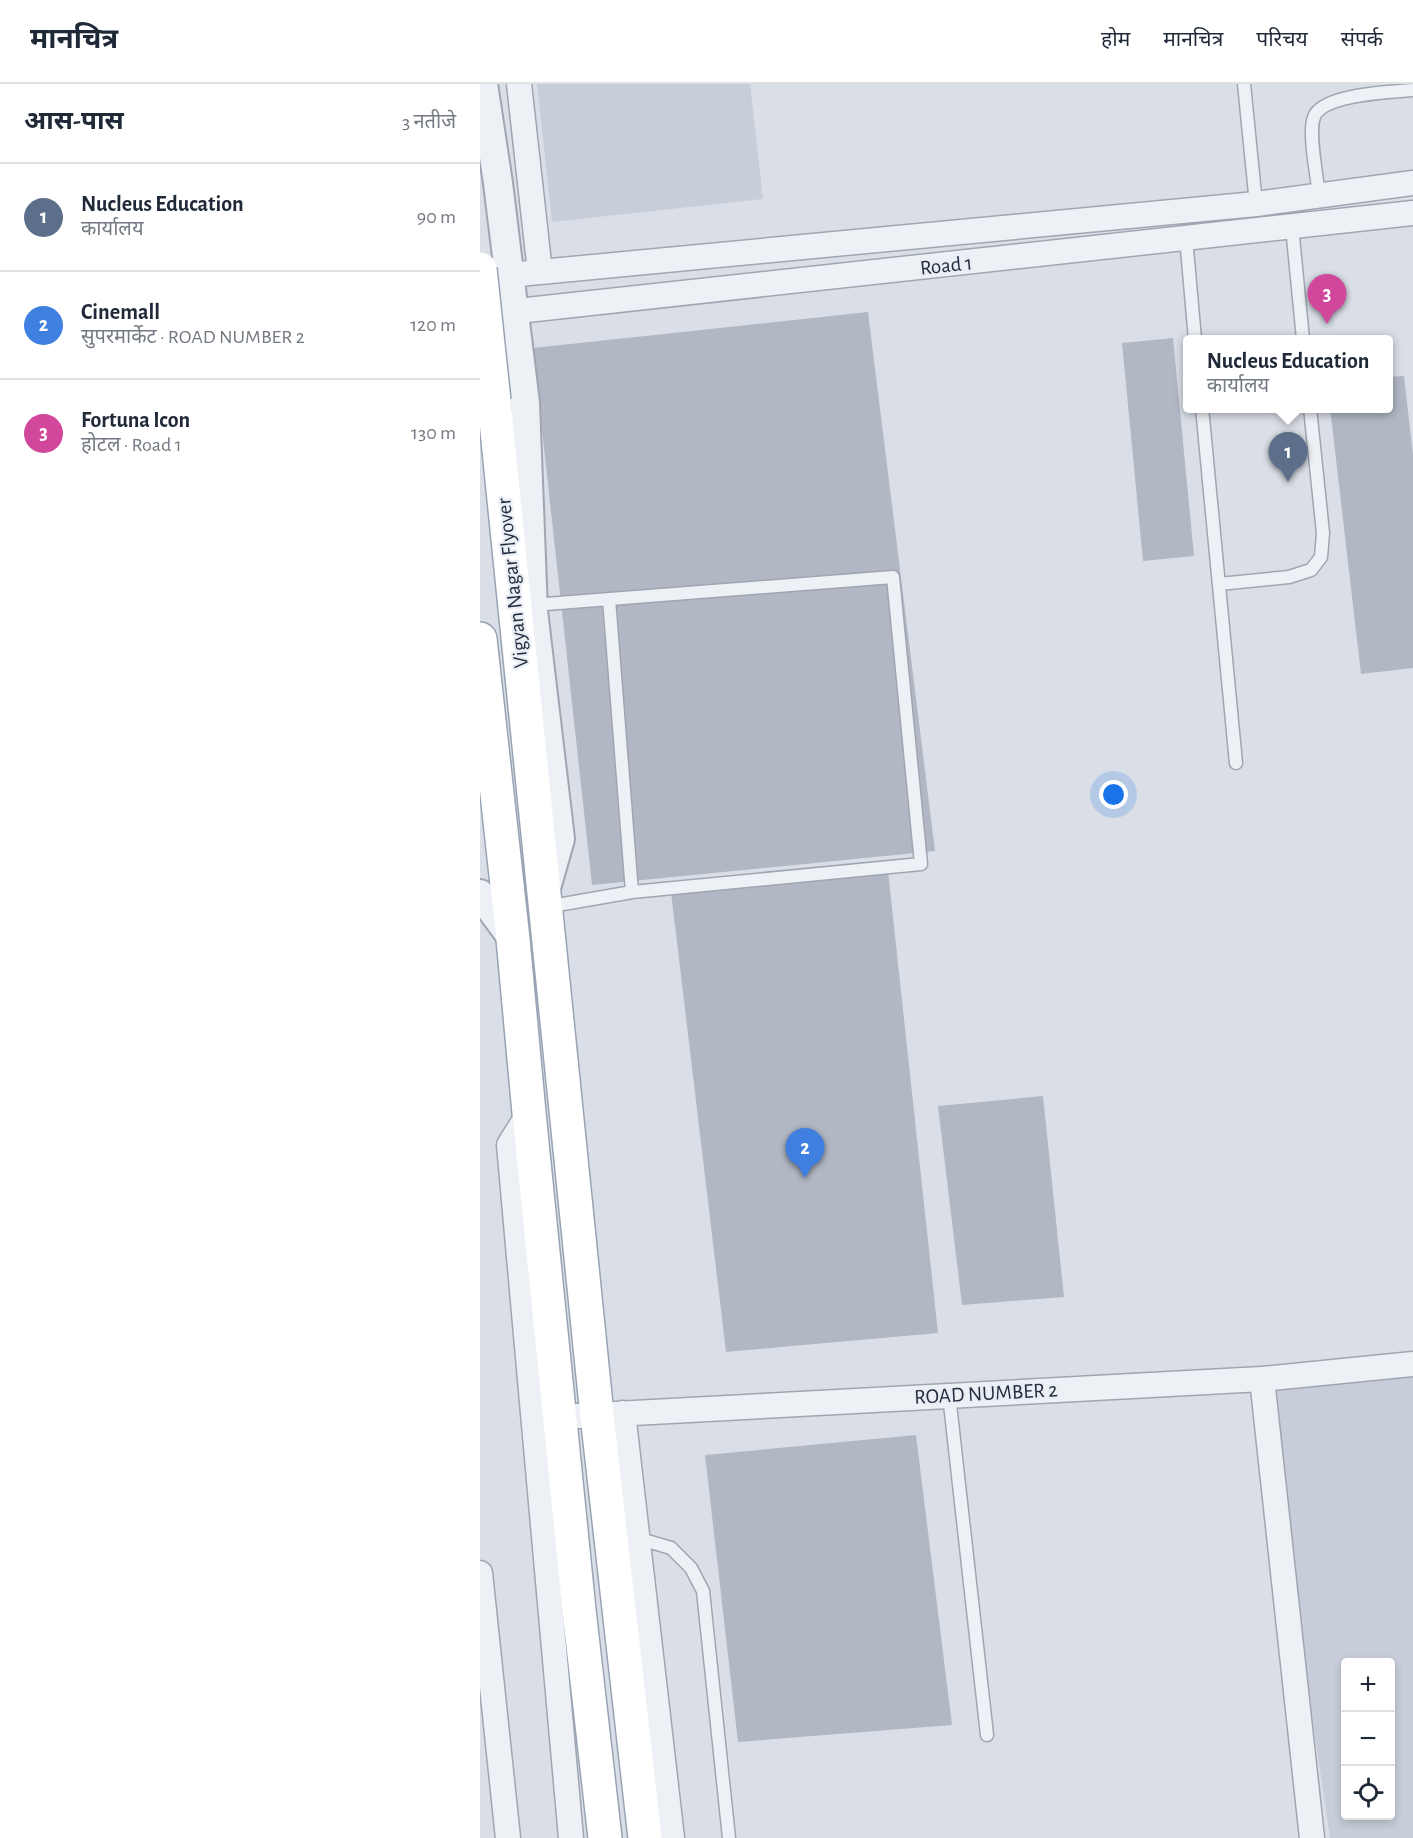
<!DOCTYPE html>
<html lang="hi">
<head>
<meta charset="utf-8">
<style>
	:root { --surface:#fff; --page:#f6f6f7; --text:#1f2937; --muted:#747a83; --line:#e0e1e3; --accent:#db3046 }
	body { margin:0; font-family:"Alegreya Sans","Noto Sans Devanagari",sans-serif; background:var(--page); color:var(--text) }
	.controls { position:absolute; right:18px; bottom:18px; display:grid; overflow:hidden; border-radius:6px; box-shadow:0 3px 9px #0003 }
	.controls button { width:54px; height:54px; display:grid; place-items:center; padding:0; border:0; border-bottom:2px solid var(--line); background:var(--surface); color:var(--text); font:30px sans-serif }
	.you { position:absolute; left:634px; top:711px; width:21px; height:21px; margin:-15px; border:4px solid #fff; border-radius:50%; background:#1a73e8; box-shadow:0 0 0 9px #1a73e833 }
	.badge { display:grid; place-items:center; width:39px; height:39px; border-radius:50%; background:var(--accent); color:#fff; font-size:20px; font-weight:700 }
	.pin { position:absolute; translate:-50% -50px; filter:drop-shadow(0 2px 3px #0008) }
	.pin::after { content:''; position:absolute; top:32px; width:21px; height:18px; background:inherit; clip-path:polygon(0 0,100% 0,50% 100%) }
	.popup { position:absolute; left:703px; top:251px; width:210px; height:78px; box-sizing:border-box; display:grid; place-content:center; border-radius:6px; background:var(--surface); filter:drop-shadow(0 2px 4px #0005); font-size:20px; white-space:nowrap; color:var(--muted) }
	.popup b { font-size:22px; color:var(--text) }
	.popup::after { content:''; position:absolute; left:50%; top:100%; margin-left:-12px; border:12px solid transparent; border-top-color:var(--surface) }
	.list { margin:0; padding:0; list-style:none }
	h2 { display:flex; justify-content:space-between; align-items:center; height:78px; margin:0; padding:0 24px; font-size:26px }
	h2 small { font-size:20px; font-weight:400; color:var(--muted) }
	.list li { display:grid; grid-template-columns:39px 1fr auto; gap:18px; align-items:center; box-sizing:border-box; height:108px; padding:0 24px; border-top:2px solid var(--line) }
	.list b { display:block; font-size:22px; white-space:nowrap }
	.list p { margin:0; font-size:20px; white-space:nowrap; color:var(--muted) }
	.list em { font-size:20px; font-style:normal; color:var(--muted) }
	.icon { flex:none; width:33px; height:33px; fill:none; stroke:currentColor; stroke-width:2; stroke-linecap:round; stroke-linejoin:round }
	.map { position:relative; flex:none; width:933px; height:1754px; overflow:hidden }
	header { display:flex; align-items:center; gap:36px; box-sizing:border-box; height:84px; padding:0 30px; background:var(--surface); border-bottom:2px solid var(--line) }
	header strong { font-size:28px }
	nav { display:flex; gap:33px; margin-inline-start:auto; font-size:21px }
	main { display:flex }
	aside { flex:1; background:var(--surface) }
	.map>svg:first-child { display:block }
	.built { fill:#c8ced9; fill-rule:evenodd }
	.building { fill:#b1b8c4 }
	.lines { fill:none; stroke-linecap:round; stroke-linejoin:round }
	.service-casing { stroke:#9fa6b1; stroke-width:15 }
	.minor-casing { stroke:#9fa6b1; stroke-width:27 }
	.tertiary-casing { stroke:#9fa6b1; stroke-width:32 }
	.primary-casing { stroke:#98a3b3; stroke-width:36 }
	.service { stroke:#edf0f5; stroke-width:12 }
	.minor { stroke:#edf0f5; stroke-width:24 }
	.tertiary { stroke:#edf0f5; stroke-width:28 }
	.primary { stroke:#fff; stroke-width:33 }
	.primary-bridge-casing { stroke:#98a3b3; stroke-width:36; stroke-linecap:butt }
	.primary-bridge { stroke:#fff; stroke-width:33 }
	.labels { text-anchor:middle; stroke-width:4.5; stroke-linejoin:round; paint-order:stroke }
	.street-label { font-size:21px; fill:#232c3e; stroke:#e9eef4 }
</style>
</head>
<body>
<header>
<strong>मानचित्र</strong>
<nav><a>होम</a><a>मानचित्र</a><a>परिचय</a><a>संपर्क</a></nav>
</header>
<main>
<aside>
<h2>आस-पास<small>3 नतीजे</small></h2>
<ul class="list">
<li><span class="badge" style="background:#5c6f8a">1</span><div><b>Nucleus Education</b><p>कार्यालय</p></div><em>90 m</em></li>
<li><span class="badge" style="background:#3f7fe0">2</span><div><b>Cinemall</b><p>सुपरमार्केट · ROAD NUMBER 2</p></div><em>120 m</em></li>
<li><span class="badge" style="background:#d1479c">3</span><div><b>Fortuna Icon</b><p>होटल · Road 1</p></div><em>130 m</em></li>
</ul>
</aside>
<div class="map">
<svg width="933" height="1754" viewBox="0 0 933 1754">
	<rect width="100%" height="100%" fill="#dadfe7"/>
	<path class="built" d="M 57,0 L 270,0 L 283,115 L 72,138 Z
		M 933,1280 L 933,1754 L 850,1754 L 782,1295 ZM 866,1578 L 910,1578 L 910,1732 L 866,1732 Z"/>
	<path class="building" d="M 388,228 L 455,767 L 112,801 L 53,264 Z
		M 693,254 L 714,472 L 663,477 L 642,259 Z
		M 924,292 L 933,371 L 933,584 L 881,590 L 850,324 L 908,324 L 908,293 Z
		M 408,787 L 458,1249 L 246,1268 L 191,808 Z
		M 563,1012 L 584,1213 L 482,1221 L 458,1022 Z
		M 436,1351 L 472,1641 L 258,1658 L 225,1371 Z"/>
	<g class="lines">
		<defs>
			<path id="service" d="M 764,0 L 776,120
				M 839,111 C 837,92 828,49 834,33 C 842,10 911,8 933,6
				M 812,143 L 823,255
				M 706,154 L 715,255
				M 722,324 L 756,679
				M 739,500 L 809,493 L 831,486 L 841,473 L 843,449 L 830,324
				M 129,515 L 152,808
				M 53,521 L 413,493 L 441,780 L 152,808 L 66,823
				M 469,1311 L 507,1651
				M 157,1454 L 191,1464 L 211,1484 L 223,1507 L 249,1754"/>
			<path id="minor" d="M 39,0 L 60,188
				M 11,186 L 29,191 L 60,188 L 776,120 L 933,99
				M 17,224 L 33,228 L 47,226 L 933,129
				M 49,1029 L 29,1061 L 91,1754
				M 782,1295 L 832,1754
				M 143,1329 L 192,1754
				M 79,1333 L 782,1295 L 933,1280
				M 0,1489 L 28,1754"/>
			<path id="tertiary" d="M 3,0 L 18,99 L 45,319 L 53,527 L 80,755 L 66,804
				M 0,810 L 33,855"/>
			<path id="primary" d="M 14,317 L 117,1331 L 165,1754
				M 0,555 L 33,855 L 49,1029 L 99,1526 L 125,1754"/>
		</defs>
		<use href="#service" class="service-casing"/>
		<use href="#minor" class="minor-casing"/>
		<use href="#tertiary" class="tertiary-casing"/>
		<use href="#primary" class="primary-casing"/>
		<use href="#service" class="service"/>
		<use href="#minor" class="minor"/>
		<use href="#tertiary" class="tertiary"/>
		<use href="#primary" class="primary"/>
		<defs>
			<path id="primary-bridge" d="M 0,185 L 14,317"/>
		</defs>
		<use href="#primary-bridge" class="primary-bridge-casing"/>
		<use href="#primary-bridge" class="primary-bridge"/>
	</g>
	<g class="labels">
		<g class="street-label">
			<text transform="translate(466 181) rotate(-6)" y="7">Road 1</text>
			<text transform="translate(32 499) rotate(-96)" y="7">Vigyan Nagar Flyover</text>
			<text transform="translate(506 1309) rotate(-3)" y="7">ROAD NUMBER 2</text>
		</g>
	</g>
</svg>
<div class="controls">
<button>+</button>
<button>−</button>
<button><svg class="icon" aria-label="locate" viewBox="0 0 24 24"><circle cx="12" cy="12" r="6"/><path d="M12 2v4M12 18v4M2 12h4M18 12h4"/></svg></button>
</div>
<div class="you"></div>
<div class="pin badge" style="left:808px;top:398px;background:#5c6f8a">1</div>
<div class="popup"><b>Nucleus Education</b>कार्यालय</div>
<div class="pin badge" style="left:325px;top:1094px;background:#3f7fe0">2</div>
<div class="pin badge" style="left:847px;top:240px;background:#d1479c">3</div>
</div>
</main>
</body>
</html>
